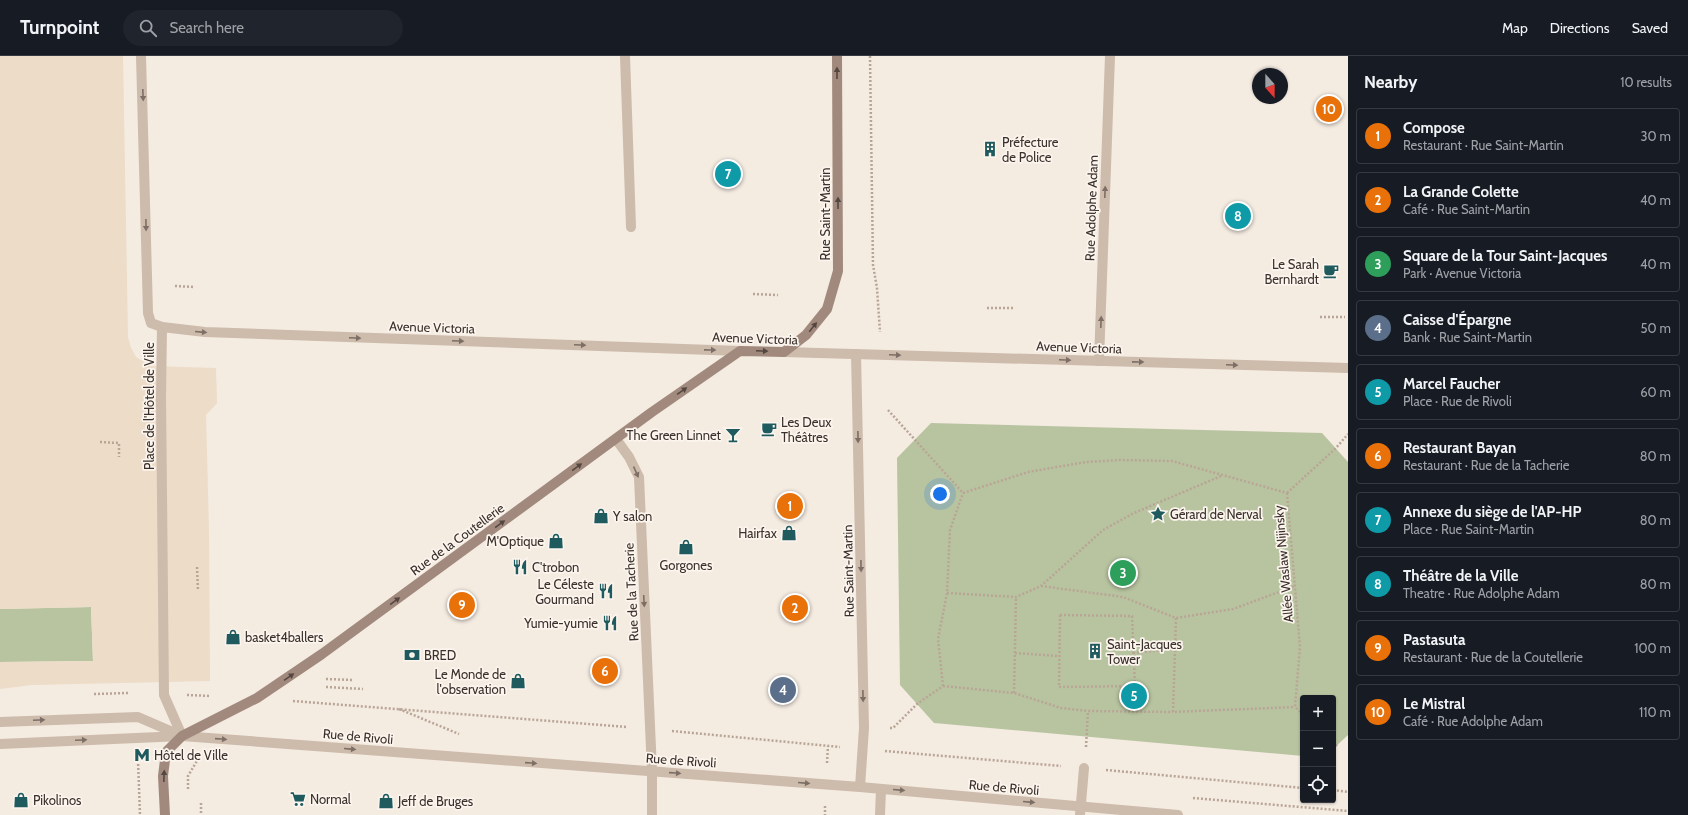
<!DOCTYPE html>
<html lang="en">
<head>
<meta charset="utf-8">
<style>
	:root { --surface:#171b24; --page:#20242c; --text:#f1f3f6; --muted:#9ea1a6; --line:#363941; --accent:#92aeb2 }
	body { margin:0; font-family:Cabin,sans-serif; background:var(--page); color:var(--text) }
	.controls { position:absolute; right:12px; bottom:12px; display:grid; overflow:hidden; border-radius:4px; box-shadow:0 1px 3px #0004 }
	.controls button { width:36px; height:36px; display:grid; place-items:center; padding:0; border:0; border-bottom:1px solid var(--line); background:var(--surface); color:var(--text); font:20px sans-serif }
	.compass { position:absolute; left:1252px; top:12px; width:36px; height:36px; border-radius:50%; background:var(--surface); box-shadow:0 1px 3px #0004; rotate:159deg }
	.you { position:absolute; left:940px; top:438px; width:14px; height:14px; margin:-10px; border:3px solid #fff; border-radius:50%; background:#1a73e8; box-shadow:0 0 0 6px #1a73e833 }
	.badge { display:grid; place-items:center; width:26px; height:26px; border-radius:50%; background:var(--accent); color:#fff; font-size:13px; font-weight:700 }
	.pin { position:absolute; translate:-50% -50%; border:2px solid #fff; box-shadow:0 1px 4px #0006 }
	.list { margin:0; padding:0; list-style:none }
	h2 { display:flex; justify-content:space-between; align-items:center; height:52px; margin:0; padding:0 16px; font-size:17px }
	h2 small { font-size:13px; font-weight:400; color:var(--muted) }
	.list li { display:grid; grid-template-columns:26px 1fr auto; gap:12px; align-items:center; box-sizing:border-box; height:56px; margin:0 8px 8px; padding:0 8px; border:1px solid var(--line); border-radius:4px }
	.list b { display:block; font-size:15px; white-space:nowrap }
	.list p { margin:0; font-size:13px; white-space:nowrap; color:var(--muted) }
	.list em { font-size:13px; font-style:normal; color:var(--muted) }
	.icon { flex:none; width:22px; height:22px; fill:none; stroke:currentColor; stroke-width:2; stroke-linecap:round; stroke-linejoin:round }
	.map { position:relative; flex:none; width:1348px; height:759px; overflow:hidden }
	header { display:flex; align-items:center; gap:24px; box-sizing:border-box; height:56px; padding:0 20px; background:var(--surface); border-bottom:1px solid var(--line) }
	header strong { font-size:19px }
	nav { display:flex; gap:22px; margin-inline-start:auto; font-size:14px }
	.search { width:280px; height:36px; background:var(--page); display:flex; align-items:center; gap:10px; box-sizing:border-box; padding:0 14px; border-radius:22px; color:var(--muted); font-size:15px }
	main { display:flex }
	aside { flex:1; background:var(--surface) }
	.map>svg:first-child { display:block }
	.green { fill:#b8c4a0 }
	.plaza { fill:#ecdcc8 }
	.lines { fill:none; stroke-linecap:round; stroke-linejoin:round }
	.path { stroke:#b9a596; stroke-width:2.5; stroke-dasharray:2 2; stroke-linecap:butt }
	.service { stroke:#cdbbac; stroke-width:10 }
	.pedestrian { stroke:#cdbbac; stroke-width:10 }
	.minor { stroke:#cdbbac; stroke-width:10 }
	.tertiary { stroke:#cdbbac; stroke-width:10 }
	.secondary { stroke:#a18a7d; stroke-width:10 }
	.oneway { fill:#544640 }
	.oneway2 { fill:#7d6f65 }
	.labels { text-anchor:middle; stroke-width:3.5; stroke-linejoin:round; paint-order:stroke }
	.poi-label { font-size:13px; fill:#3b302b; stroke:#fbf5ee; text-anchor:start }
	.street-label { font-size:13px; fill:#3b302b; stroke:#fbf5ee }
</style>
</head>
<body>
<header>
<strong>Turnpoint</strong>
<div class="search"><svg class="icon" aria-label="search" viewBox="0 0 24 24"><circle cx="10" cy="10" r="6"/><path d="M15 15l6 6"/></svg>Search here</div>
<nav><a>Map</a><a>Directions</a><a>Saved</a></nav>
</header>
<main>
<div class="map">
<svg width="1348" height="759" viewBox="0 0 1348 759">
	<rect width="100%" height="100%" fill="#f4ebe1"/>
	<path class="green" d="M 931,367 L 1322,377 L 1348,406 L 1348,679 L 1333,693 L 1333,642 L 1303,642 L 1303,700 L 934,667 L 900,629 L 897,402 Z
		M 91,551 L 93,605 L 0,606 L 0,553 Z"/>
	<path class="plaza" d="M 0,0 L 123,0 L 128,281 L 131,292 L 136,301 L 151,310 L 216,312 L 217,347 L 206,359 L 209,475 L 210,625 L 31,629 L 0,633 L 0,606 L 93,605 L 91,551 L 0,553 Z"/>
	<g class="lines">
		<path class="path" d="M 870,0 L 873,209 L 877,232 L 880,276
			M 175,230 L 195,231
			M 753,238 L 778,239
			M 987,252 L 1013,252
			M 1320,261 L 1345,261
			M 888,354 L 963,437
			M 100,386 L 119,387 L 119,401
			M 963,437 L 1028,416 L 1086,406 L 1120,404 L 1172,405 L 1287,437
			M 1287,437 L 1300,591 L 1295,651 L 1303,658
			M 1287,437 L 1336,392 L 1348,378
			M 197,511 L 198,535
			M 1041,530 L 1123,541 L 1176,562 L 1233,553 L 1295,530
			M 947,537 L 1016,541 L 1041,530 L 1103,474 L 1134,457 L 1221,420
			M 1060,559 L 1132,560 L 1135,630 L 1059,631 Z
			M 1176,562 L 1173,656 L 1295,651
			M 1015,597 L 1058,600
			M 1133,597 L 1175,593
			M 326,623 L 353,624
			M 943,630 L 1014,637 L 1061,652 L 1088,655 L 1173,656
			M 943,630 L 938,583 L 947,537 L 950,474 L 963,437
			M 326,631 L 363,633
			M 1014,637 L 1016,541
			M 94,638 L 128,637
			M 187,639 L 210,640
			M 293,645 L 627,671
			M 399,653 L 459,678
			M 890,672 L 893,672 L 917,648 L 943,630
			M 672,675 L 840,691
			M 1333,686 L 1337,690
			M 1086,691 L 1088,655
			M 885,695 L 1061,710
			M 138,704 L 140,759
			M 827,707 L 828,690
			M 1106,714 L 1303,732
			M 188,733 L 188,720 L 198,703
			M 1333,734 L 1348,736
			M 1193,742 L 1348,755
			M 201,747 L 201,759
			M 825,750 L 825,759"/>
		<path class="service" d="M 625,0 L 631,171
			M 0,688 L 182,680"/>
		<path class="pedestrian" d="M 162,271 L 161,341 L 164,639 L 182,680
			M 880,759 L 881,733
			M 1080,759 L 1084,712"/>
		<path class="minor" d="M 856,298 L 864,672 L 860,731
			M 1099,305 L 1110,0
			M 616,383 L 629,401 L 639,421 L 652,715 L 652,759
			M 0,666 L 138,661 L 182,680 L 860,731 L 1178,759"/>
		<path class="tertiary" d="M 141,0 L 148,257 L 151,267 L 162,271 L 205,276 L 740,295
			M 784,296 L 1348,312"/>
		<path class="secondary" d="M 165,759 L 163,720 L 166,696 L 182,680 L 257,642 L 322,598 L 652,356 L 740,295 L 784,296 L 806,279 L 827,253 L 838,215 L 837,0"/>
	</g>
	<defs><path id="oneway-solid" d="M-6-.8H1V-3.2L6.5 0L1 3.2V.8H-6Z"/></defs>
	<g class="oneway">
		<use href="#oneway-solid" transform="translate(837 17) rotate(-90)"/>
		<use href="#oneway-solid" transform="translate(838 147) rotate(-90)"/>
		<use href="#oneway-solid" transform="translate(813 271) rotate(-51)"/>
		<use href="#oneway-solid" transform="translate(762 295) rotate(2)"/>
		<use href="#oneway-solid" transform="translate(682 335) rotate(-35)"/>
		<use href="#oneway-solid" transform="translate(577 411) rotate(-36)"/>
		<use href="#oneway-solid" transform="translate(500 468) rotate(-36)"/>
		<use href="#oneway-solid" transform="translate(395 545) rotate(-36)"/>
		<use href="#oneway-solid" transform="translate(289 621) rotate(-34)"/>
		<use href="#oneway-solid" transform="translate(164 720) rotate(-88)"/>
	</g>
	<g class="oneway2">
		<use href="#oneway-solid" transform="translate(143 39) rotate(88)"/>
		<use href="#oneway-solid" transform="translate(1105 136) rotate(-88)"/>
		<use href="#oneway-solid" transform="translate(146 169) rotate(89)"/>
		<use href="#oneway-solid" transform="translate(1101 266) rotate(-88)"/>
		<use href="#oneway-solid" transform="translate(201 276) rotate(5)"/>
		<use href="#oneway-solid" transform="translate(355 282) rotate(2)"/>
		<use href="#oneway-solid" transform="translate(458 285) rotate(2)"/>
		<use href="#oneway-solid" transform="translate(580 289) rotate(3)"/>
		<use href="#oneway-solid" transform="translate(710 294) rotate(1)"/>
		<use href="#oneway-solid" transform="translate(895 299) rotate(3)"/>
		<use href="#oneway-solid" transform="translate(1065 304) rotate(2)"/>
		<use href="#oneway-solid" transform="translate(1138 306) rotate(1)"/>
		<use href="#oneway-solid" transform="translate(1232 309) rotate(2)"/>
		<use href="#oneway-solid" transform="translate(858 381) rotate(89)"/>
		<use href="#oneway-solid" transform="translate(636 416) rotate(66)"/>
		<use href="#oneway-solid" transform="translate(861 510) rotate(89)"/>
		<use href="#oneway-solid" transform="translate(644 545) rotate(87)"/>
		<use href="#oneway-solid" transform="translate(863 640) rotate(89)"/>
		<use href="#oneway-solid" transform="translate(39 664) rotate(-2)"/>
		<use href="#oneway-solid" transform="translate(221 683) rotate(4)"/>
		<use href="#oneway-solid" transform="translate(81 684) rotate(-3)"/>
		<use href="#oneway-solid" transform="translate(350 693) rotate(5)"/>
		<use href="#oneway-solid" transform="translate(531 707) rotate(4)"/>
		<use href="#oneway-solid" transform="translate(675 717) rotate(4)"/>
		<use href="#oneway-solid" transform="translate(804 727) rotate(5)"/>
		<use href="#oneway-solid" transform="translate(899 734) rotate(5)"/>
		<use href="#oneway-solid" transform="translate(1029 746) rotate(5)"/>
	</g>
	<defs>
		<symbol id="building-bare" viewBox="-9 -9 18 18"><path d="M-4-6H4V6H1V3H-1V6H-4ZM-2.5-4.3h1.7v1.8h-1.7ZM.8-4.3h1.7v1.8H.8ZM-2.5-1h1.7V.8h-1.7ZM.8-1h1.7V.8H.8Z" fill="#1f5a5e" stroke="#fbf5ee" stroke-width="2.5" paint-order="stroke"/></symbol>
		<symbol id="cafe-bare" viewBox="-9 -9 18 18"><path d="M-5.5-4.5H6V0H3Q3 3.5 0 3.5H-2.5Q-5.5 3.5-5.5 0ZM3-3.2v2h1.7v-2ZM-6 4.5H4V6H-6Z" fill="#1f5a5e" stroke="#fbf5ee" stroke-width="2.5" paint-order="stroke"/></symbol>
		<symbol id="bar-bare" viewBox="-9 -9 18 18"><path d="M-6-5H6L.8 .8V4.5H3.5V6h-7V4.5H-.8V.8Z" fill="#1f5a5e" stroke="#fbf5ee" stroke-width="2.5" paint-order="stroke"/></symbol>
		<symbol id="sight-bare" viewBox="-9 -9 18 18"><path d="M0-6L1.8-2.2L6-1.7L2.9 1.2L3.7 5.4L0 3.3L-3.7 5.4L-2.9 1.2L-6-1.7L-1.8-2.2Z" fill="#1f5a5e" stroke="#fbf5ee" stroke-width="2.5" paint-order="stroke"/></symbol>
		<symbol id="shop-bare" viewBox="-9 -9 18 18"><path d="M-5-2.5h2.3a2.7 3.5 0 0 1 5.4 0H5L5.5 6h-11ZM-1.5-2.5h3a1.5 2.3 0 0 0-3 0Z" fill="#1f5a5e" stroke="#fbf5ee" stroke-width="2.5" paint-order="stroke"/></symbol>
		<symbol id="restaurant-bare" viewBox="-9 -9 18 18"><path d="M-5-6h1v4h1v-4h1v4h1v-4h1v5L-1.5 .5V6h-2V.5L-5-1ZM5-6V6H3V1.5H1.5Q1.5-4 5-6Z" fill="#1f5a5e" stroke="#fbf5ee" stroke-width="2.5" paint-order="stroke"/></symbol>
		<symbol id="bank-bare" viewBox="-9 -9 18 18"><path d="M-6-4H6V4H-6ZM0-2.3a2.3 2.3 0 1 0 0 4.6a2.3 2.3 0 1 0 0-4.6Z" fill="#1f5a5e" stroke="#fbf5ee" stroke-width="2.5" paint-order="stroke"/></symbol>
		<symbol id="metro-bare" viewBox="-9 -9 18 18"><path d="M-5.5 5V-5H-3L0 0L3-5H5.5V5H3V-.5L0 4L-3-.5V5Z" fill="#1f5a5e" stroke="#fbf5ee" stroke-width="2.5" paint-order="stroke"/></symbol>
		<symbol id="supermarket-bare" viewBox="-9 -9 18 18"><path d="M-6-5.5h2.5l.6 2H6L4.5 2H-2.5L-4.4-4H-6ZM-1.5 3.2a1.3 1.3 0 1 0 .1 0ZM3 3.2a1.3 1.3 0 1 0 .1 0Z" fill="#1f5a5e" stroke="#fbf5ee" stroke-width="2.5" paint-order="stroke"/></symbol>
	</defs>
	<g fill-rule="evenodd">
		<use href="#building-bare" x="979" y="82" width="22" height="22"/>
		<use href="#cafe-bare" x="1320" y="204" width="22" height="22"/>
		<use href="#cafe-bare" x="758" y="362" width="22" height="22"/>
		<use href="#bar-bare" x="722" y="368" width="22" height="22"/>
		<use href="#sight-bare" x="1147" y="447" width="22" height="22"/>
		<use href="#shop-bare" x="590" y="449" width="22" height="22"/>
		<use href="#shop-bare" x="778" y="466" width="22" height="22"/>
		<use href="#shop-bare" x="545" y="474" width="22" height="22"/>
		<use href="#shop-bare" x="675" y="480" width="22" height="22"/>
		<use href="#restaurant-bare" x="509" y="500" width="22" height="22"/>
		<use href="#restaurant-bare" x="595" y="524" width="22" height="22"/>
		<use href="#restaurant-bare" x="599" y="556" width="22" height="22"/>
		<use href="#shop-bare" x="222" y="570" width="22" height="22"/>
		<use href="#building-bare" x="1084" y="584" width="22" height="22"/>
		<use href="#bank-bare" x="401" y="588" width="22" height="22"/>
		<use href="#shop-bare" x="507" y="614" width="22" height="22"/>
		<use href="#metro-bare" x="131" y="688" width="22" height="22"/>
		<use href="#supermarket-bare" x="287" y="732" width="22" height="22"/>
		<use href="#shop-bare" x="10" y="733" width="22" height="22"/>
		<use href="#shop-bare" x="375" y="734" width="22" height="22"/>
	</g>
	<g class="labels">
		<g class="poi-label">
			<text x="1002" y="91">Préfecture<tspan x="1002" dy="15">de Police</tspan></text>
			<text x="1319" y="213" text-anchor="end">Le Sarah<tspan x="1319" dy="15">Bernhardt</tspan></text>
			<text x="781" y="371">Les Deux<tspan x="781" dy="15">Théâtres</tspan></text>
			<text x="721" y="384" text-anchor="end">The Green Linnet</text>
			<text x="1170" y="463">Gérard de Nerval</text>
			<text x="613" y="465">Y salon</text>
			<text x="777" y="482" text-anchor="end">Hairfax</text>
			<text x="544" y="490" text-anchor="end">M'Optique</text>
			<text x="686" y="514" text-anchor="middle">Gorgones</text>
			<text x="532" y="516">C'trobon</text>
			<text x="594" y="533" text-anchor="end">Le Céleste<tspan x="594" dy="15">Gourmand</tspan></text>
			<text x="598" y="572" text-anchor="end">Yumie-yumie</text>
			<text x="245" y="586">basket4ballers</text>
			<text x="1107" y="593">Saint-Jacques<tspan x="1107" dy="15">Tower</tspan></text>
			<text x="424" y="604">BRED</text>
			<text x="506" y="623" text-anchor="end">Le Monde de<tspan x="506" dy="15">l'observation</tspan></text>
			<text x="154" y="704">Hôtel de Ville</text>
			<text x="310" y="748">Normal</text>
			<text x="33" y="749">Pikolinos</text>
			<text x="398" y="750">Jeff de Bruges</text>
		</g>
		<g class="street-label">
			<text transform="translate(1091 152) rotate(-88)" y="5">Rue Adolphe Adam</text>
			<text transform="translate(825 158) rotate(-90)" y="5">Rue Saint-Martin</text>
			<text transform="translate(432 271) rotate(2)" y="5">Avenue Victoria</text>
			<text transform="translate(755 282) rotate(2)" y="5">Avenue Victoria</text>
			<text transform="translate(1079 291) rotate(2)" y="5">Avenue Victoria</text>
			<text transform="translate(149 350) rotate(-90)" y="5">Place de l'Hôtel de Ville</text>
			<text transform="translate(457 483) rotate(-36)" y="5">Rue de la Coutellerie</text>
			<text transform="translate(1283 508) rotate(-95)" y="5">Allée Waslaw Nijinsky</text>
			<text transform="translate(848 515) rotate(-91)" y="5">Rue Saint-Martin</text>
			<text transform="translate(631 536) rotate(-93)" y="5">Rue de la Tacherie</text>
			<text transform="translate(358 680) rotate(5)" y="5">Rue de Rivoli</text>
			<text transform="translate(681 704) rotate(4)" y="5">Rue de Rivoli</text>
			<text transform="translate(1004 731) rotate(5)" y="5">Rue de Rivoli</text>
		</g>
	</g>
</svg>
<div class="controls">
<button>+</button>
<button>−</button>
<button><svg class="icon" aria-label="locate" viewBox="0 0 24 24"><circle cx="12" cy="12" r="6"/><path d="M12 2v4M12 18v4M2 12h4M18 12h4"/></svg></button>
</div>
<svg class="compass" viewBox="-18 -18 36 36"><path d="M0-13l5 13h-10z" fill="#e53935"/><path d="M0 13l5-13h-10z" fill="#9ea1a6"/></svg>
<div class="you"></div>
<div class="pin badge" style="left:790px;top:450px;background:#e8710a">1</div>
<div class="pin badge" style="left:795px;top:552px;background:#e8710a">2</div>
<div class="pin badge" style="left:1123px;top:517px;background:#2e9e5b">3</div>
<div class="pin badge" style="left:783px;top:634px;background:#5c6f8a">4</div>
<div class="pin badge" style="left:1134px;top:640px;background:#0f9aa8">5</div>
<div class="pin badge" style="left:605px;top:615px;background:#e8710a">6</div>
<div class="pin badge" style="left:728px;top:118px;background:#0f9aa8">7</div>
<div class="pin badge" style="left:1238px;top:160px;background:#0f9aa8">8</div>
<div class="pin badge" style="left:462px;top:549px;background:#e8710a">9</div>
<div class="pin badge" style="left:1329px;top:53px;background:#e8710a">10</div>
</div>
<aside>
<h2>Nearby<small>10 results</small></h2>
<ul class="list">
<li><span class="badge" style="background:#e8710a">1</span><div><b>Compose</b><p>Restaurant · Rue Saint-Martin</p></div><em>30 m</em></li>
<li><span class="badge" style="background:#e8710a">2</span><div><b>La Grande Colette</b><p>Café · Rue Saint-Martin</p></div><em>40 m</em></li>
<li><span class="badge" style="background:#2e9e5b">3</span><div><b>Square de la Tour Saint-Jacques</b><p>Park · Avenue Victoria</p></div><em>40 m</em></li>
<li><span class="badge" style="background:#5c6f8a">4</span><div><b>Caisse d'Épargne</b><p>Bank · Rue Saint-Martin</p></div><em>50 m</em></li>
<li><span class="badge" style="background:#0f9aa8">5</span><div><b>Marcel Faucher</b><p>Place · Rue de Rivoli</p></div><em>60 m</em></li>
<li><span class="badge" style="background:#e8710a">6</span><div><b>Restaurant Bayan</b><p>Restaurant · Rue de la Tacherie</p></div><em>80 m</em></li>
<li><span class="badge" style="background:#0f9aa8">7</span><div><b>Annexe du siège de l'AP-HP</b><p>Place · Rue Saint-Martin</p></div><em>80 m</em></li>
<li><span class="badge" style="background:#0f9aa8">8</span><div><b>Théâtre de la Ville</b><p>Theatre · Rue Adolphe Adam</p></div><em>80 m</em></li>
<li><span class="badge" style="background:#e8710a">9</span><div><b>Pastasuta</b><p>Restaurant · Rue de la Coutellerie</p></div><em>100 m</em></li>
<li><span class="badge" style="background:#e8710a">10</span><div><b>Le Mistral</b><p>Café · Rue Adolphe Adam</p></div><em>110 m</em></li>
</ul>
</aside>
</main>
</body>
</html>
